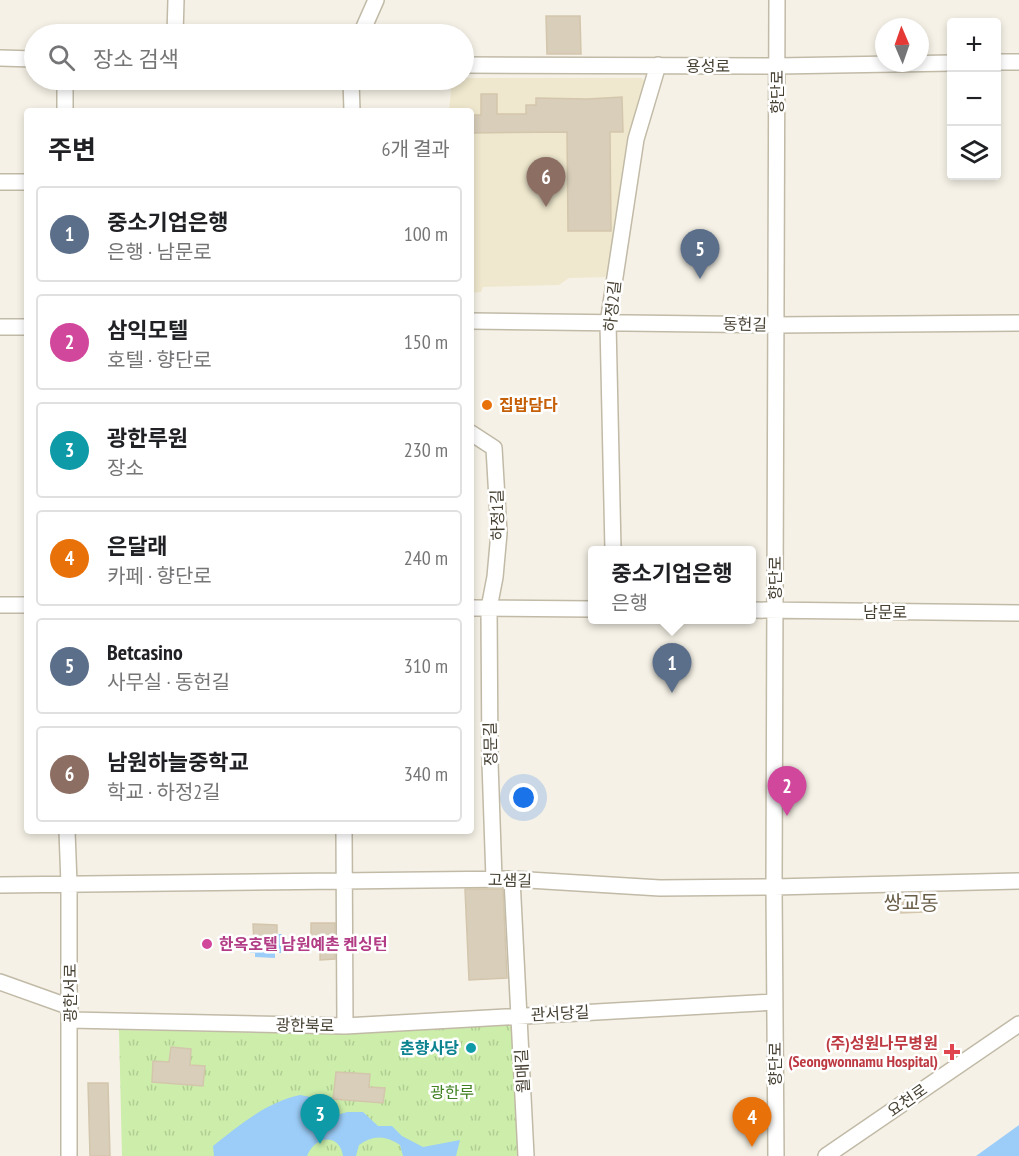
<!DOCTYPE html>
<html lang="ko">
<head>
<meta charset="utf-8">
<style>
	:root { --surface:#fff; --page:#f6f6f6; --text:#202124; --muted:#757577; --line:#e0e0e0; --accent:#ff4213 }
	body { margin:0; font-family:"PT Sans Narrow","Noto Sans KR",sans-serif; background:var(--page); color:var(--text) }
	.controls { position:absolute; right:18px; top:18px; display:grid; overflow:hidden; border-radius:6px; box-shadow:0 3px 9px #0003 }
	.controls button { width:54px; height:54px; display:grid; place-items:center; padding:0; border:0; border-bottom:2px solid var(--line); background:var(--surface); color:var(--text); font:30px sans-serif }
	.compass { position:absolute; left:875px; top:18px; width:54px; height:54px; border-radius:50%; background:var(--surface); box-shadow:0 3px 9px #0003; rotate:358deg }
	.you { position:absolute; left:524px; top:798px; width:21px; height:21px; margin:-15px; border:4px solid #fff; border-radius:50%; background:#1a73e8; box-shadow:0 0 0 9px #1a73e833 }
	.badge { display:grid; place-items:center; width:39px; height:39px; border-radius:50%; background:var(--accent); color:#fff; font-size:20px; font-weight:700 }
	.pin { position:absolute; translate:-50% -50px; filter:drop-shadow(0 2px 3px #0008) }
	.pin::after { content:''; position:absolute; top:32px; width:21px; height:18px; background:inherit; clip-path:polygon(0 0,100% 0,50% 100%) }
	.popup { position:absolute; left:588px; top:546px; width:168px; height:78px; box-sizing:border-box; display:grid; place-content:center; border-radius:6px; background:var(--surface); filter:drop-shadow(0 2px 4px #0005); font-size:20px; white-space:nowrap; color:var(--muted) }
	.popup b { font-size:22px; color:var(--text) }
	.popup::after { content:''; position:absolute; left:50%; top:100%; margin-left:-12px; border:12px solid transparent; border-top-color:var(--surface) }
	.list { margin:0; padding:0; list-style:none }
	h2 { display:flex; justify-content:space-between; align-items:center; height:78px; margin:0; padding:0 24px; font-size:26px }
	h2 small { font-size:20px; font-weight:400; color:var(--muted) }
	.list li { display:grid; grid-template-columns:39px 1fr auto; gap:18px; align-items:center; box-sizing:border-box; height:96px; margin:0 12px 12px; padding:0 12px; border:2px solid var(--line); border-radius:6px }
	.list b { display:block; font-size:22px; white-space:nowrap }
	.list p { margin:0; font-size:20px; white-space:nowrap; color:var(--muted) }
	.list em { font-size:20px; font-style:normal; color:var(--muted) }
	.icon { flex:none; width:33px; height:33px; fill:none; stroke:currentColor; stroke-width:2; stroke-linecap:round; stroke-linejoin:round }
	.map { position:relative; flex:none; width:1019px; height:1156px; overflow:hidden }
	.search { position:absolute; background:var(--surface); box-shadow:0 3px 9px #0003; left:24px; top:24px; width:450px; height:66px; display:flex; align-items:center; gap:15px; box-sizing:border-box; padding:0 21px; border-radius:33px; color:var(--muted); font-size:22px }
	.panel { position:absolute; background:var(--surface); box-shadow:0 3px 9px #0003; left:24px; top:108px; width:450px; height:726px; border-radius:6px }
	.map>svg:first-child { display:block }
	.education { fill:#efe8ce }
	.park { fill:url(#park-tufts) }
	.water { fill:#9ccdf8 }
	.building { fill:#d8ceba; stroke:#d3c6ac; stroke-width:1.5 }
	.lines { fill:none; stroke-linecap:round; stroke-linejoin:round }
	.minor-casing { stroke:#c1baa7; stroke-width:18 }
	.minor { stroke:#fff; stroke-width:15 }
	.food-dot { fill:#e8710a; stroke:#fff; stroke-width:2 }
	.hotel-dot { fill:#d1479c; stroke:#fff; stroke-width:2 }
	.culture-dot { fill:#0f9aa8; stroke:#fff; stroke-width:2 }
	.health-dot { fill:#e0444e; stroke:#fff; stroke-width:2 }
	.labels { text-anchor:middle; stroke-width:5; stroke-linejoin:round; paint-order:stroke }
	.street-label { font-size:16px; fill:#484234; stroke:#fff }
	.food-label { font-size:16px; font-weight:bold; fill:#c56008; stroke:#fff; text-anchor:start }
	.hotel-label { font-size:16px; font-weight:bold; fill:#b23c85; stroke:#fff; text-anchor:start }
	.health-label { font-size:16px; font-weight:bold; fill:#be3a42; stroke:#fff; text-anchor:end }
	.culture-label { font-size:16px; font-weight:bold; fill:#0d838f; stroke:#fff; text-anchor:end }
	.park-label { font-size:16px; fill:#408121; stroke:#fff }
	.quarter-label { font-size:20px; fill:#6c604a; stroke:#fff }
</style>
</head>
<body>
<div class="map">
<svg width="1019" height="1156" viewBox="0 0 1019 1156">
	<defs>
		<pattern id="park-tufts" width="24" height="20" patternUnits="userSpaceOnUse" patternTransform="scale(1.5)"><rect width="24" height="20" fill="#cea"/><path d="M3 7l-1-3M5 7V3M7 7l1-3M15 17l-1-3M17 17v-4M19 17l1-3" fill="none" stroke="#b1cd93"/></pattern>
	</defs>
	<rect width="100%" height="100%" fill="#f5f1e6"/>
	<path class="education" d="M 464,78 L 641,78 L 646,82 L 611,277 L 569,278 L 559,285 L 483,287 L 481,292 L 471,293 L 471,111 L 449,111 L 452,80 Z"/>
	<path class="park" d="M 509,1025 L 514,1030 L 519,1156 L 122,1156 L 119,1030 L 345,1034 Z"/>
	<path class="water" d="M 277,934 L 282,934 L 281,953 L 275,953 L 275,958 L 255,957 L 255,953 L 250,953 L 249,936 L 254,936 L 254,943 L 277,943 Z
		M 300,1095 L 317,1098 L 334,1116 L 347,1112 L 363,1112 L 378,1126 L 392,1126 L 402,1136 L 423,1147 L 460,1140 L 456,1156 L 403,1156 L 400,1145 C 386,1135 372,1135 359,1145 L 356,1156 L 343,1156 C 339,1132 315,1136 307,1156 L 214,1156 L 213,1146 C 239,1125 267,1102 300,1095 Z
		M 1019,1125 L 1019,1156 L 976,1156 Z"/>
	<path class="building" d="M 546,16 L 580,16 L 581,54 L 547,54 Z
		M 481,94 L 497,94 L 497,114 L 526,114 L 526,105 L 536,105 L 536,98 L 587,99 L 622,97 L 623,132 L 610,132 L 611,231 L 568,231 L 567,132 L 471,133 L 471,115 L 481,115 Z
		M 465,889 L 503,889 L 507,978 L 469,980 Z
		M 922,893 L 923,912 L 901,913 L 903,894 Z
		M 311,923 L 335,923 L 335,959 L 320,960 L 320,943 L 311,943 Z
		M 253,924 L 277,925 L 277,943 L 254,943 Z
		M 171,1047 L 191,1049 L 190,1065 L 205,1066 L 203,1086 L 152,1082 L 153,1061 L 169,1062 Z
		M 336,1072 L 370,1074 L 369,1087 L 385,1088 L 383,1103 L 333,1099 Z
		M 88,1083 L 108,1083 L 110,1156 L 90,1156 Z"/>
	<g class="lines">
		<defs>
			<path id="minor" d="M 175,34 L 176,0
				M 361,34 L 376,0
				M 0,58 L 34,59
				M 996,62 L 1019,62
				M 464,65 L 778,66 L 952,63
				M 65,80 L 65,111
				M 351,80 L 352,111
				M 0,182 L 27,182
				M 471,321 L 776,325 L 1019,323
				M 0,327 L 27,327
				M 471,433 L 494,448 L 499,533 L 495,577 L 489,608 L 490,763 L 494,879
				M 613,550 L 608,323 L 636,139 L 658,65
				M 0,605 L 27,605
				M 471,608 L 592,609
				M 752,610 L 1019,613
				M 67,831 L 69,884 L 69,1156
				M 512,879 L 526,1156
				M 0,885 L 512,879 L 660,888 L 774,887 L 1019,881
				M 0,982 L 70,1007
				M 70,1020 L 345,1026 L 344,831
				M 345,1026 L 775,1002
				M 776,1156 L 774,887 L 777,0
				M 826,1156 L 1019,1024"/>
		</defs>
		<use href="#minor" class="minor-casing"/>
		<use href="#minor" class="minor"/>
	</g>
	<circle class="food-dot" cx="487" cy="405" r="6"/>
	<circle class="hotel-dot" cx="207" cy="944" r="6"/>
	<circle class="culture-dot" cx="471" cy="1048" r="6"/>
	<path class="health-dot" d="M949 1043h6v6h6v6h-6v6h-6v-6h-6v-6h6z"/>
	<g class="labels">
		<g class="street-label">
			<text x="708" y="72">용성로</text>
			<text transform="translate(777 92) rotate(-90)" y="6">향단로</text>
			<text transform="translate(612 306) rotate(-84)" y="6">하정2길</text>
			<text transform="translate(745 324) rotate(1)" y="6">동헌길</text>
			<text transform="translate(497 515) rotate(-91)" y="6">하정1길</text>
			<text transform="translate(775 578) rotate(-90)" y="6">향단로</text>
			<text x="885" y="618">남문로</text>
			<text transform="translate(490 744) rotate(-91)" y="6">정문길</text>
			<text transform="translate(510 880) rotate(1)" y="6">고샘길</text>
			<text transform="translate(70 993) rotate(-90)" y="6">광한서로</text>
			<text transform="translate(560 1013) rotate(-3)" y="6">관서당길</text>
			<text transform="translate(305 1025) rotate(1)" y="6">광한북로</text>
			<text transform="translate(775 1064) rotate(-90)" y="6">향단로</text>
			<text transform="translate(522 1071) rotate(-93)" y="6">월매길</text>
			<text transform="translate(907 1100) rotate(-35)" y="6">요천로</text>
		</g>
		<g class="food-label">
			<text x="499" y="411">집밥담다</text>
		</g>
		<g class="hotel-label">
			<text x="219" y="950">한옥호텔 남원예촌 켄싱턴</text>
		</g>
		<g class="health-label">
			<text x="938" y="1049">(주)성원나무병원<tspan x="938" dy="18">(Seongwonnamu Hospital)</tspan></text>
		</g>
		<g class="culture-label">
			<text x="459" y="1054">춘향사당</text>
		</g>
		<g class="park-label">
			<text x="452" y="1098">광한루</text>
		</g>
		<g class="quarter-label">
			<text x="911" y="910">쌍교동</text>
		</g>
	</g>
</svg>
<div class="controls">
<button>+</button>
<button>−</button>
<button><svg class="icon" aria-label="layers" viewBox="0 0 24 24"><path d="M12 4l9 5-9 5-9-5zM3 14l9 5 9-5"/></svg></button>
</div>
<svg class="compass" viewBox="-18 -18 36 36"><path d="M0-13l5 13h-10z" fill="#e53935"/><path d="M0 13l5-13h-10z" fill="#757577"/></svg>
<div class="you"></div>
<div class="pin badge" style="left:672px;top:693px;background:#5c6f8a">1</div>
<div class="popup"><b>중소기업은행</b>은행</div>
<div class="pin badge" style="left:787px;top:816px;background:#d1479c">2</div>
<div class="pin badge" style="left:320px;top:1144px;background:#0f9aa8">3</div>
<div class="pin badge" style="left:752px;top:1147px;background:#e8710a">4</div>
<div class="pin badge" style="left:700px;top:279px;background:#5c6f8a">5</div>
<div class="pin badge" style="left:546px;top:207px;background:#8d6e63">6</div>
<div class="search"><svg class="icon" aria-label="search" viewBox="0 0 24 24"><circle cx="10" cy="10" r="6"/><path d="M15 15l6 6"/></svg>장소 검색</div>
<section class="panel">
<h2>주변<small>6개 결과</small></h2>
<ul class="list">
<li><span class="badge" style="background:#5c6f8a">1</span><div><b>중소기업은행</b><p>은행 · 남문로</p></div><em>100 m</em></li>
<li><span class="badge" style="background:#d1479c">2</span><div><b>삼익모텔</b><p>호텔 · 향단로</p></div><em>150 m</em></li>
<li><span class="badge" style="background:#0f9aa8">3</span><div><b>광한루원</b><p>장소</p></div><em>230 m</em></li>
<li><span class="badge" style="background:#e8710a">4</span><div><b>은달래</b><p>카페 · 향단로</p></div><em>240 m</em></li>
<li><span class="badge" style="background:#5c6f8a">5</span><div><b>Betcasino</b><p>사무실 · 동헌길</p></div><em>310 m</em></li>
<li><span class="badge" style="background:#8d6e63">6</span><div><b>남원하늘중학교</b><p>학교 · 하정2길</p></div><em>340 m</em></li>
</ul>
</section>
</div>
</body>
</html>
